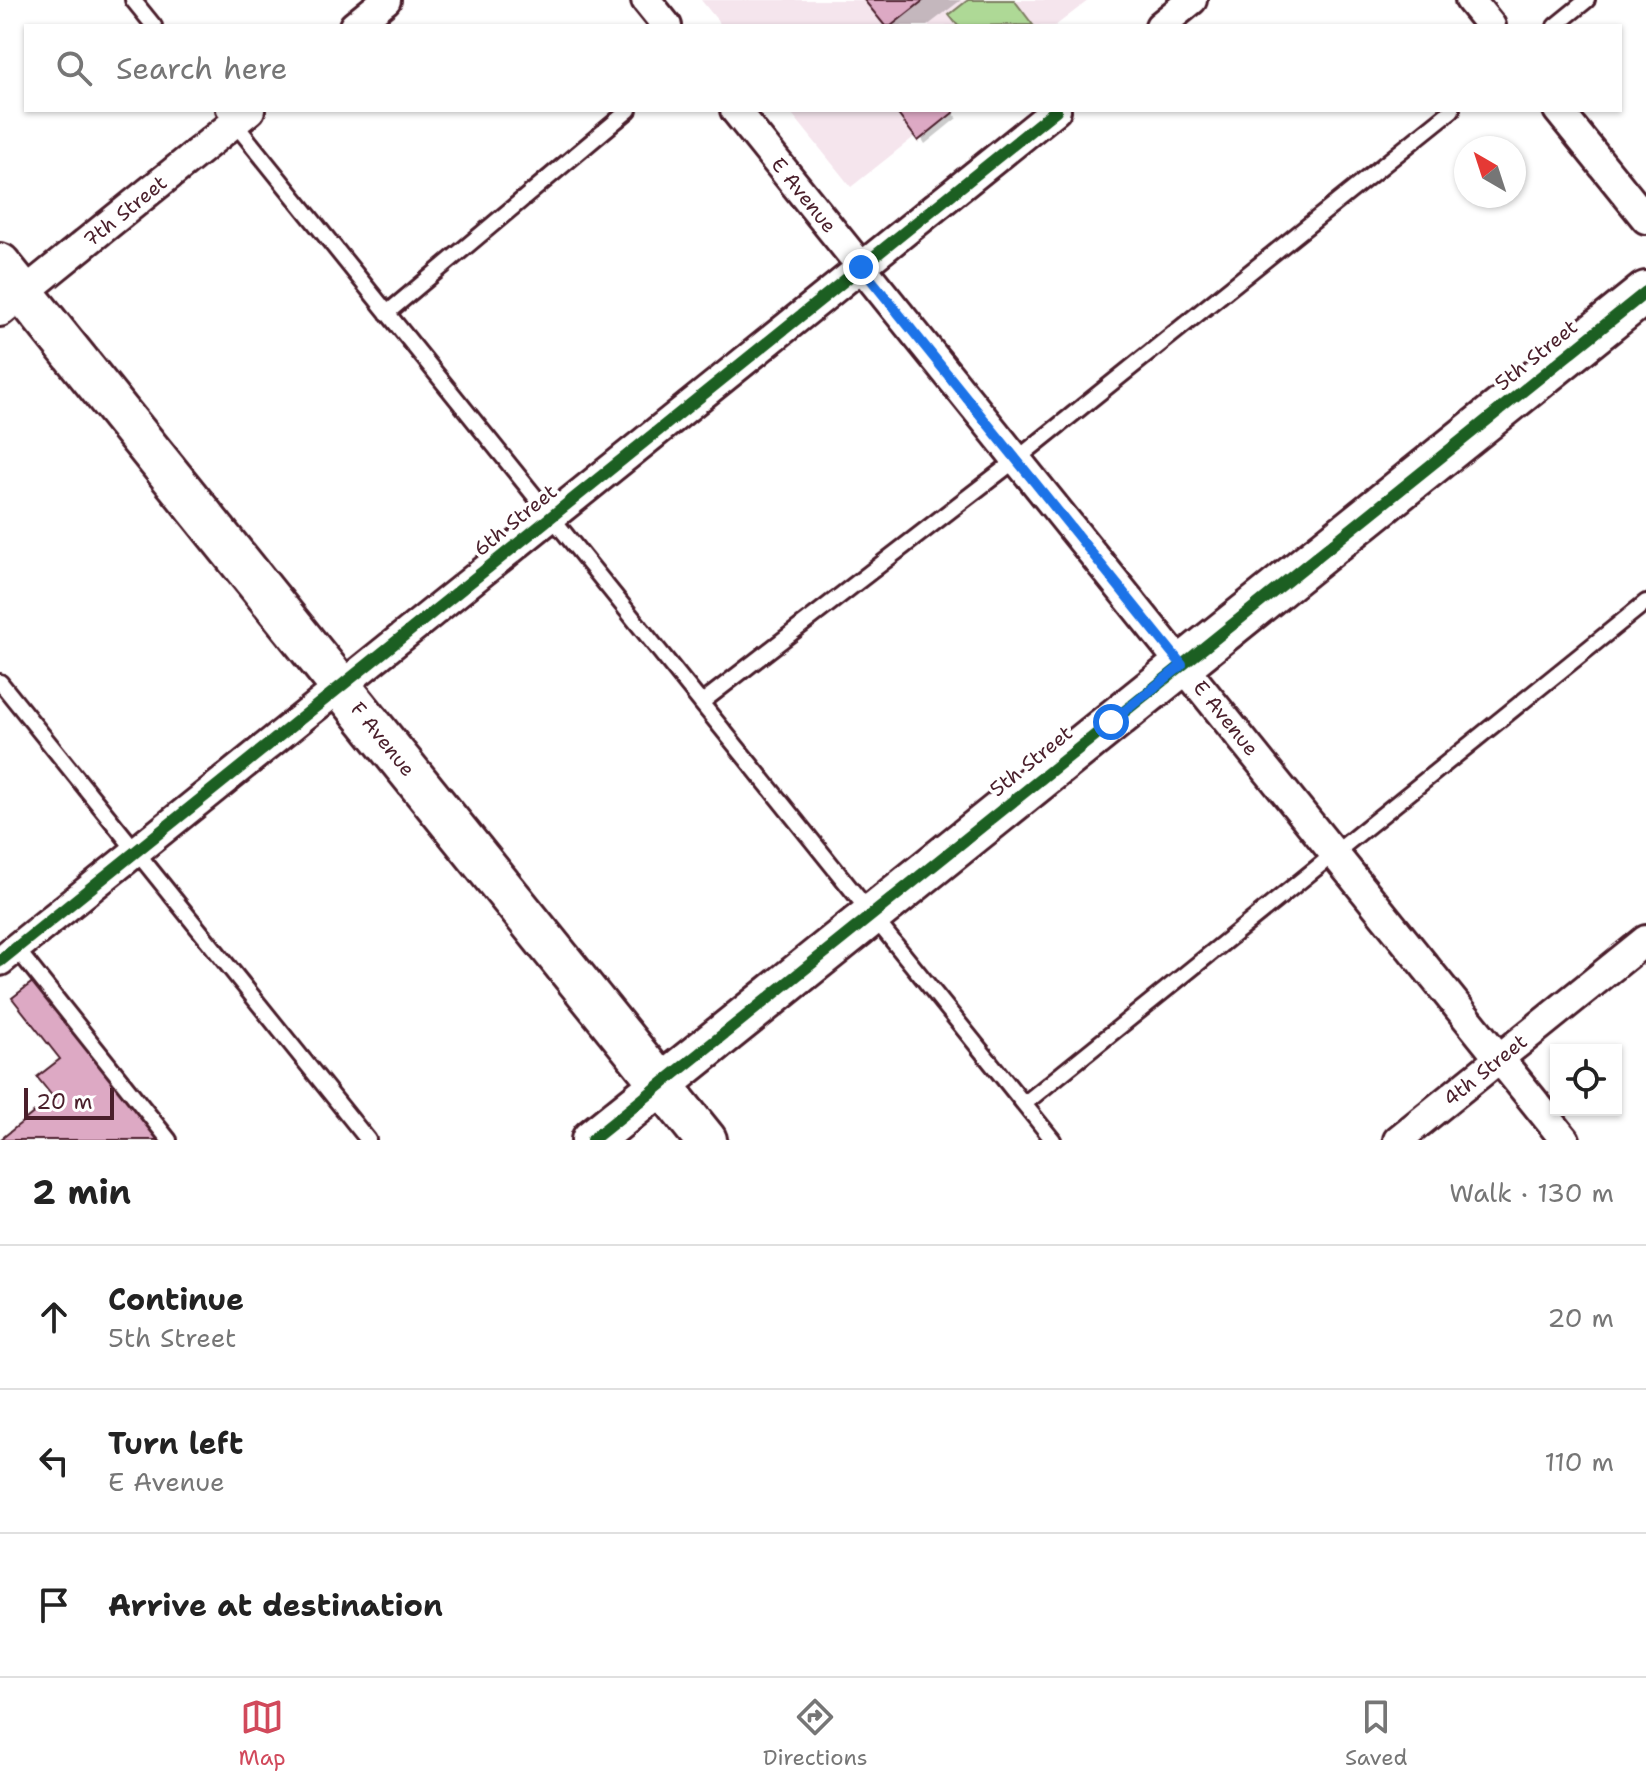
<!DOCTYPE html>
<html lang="en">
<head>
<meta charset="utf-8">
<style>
	:root { --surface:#fff; --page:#f6f6f6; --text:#222; --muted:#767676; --line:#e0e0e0; --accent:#d1495b }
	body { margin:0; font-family:"Shantell Sans",sans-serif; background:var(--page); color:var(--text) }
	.controls { position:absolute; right:24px; bottom:24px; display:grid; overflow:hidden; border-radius:0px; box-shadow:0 2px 6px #0004 }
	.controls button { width:72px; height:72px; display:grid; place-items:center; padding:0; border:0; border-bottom:2px solid var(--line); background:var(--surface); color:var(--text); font:40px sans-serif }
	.compass { position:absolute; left:1454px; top:136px; width:72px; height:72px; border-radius:50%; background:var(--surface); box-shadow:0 2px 6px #0004; rotate:321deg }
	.scale { position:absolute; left:24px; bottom:20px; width:90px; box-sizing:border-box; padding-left:8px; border:4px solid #4a1f2b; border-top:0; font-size:22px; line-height:28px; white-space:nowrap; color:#4a1f2b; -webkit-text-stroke:6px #fff; paint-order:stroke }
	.stop { position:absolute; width:24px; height:24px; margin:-18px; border:6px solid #1a73e8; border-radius:50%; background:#fff }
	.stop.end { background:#1a73e8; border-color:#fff; box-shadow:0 2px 8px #0008 }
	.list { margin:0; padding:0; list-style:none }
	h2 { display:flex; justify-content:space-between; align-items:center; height:104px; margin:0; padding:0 32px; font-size:34px }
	h2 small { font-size:26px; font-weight:400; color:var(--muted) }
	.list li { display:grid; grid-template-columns:52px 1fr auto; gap:24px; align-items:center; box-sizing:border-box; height:144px; padding:0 32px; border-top:2px solid var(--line) }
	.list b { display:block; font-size:30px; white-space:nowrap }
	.list p { margin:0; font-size:26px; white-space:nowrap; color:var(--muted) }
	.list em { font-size:26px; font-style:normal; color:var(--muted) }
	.icon { flex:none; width:44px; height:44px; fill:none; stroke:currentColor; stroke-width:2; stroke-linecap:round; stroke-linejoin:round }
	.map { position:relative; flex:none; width:1646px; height:1140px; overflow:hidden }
	.search { position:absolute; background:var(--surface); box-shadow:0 2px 6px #0004; left:24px; right:24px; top:24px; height:88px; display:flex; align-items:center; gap:20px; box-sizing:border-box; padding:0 28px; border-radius:0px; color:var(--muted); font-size:30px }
	.sheet { height:536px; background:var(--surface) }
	nav { display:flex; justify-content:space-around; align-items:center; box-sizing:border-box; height:112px; border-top:2px solid var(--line); background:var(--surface); font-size:22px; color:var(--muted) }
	nav a { display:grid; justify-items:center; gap:4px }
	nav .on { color:var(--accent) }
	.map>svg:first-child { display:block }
	.built { fill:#f5e5ed }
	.green { fill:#aed996; stroke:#7c7c60; stroke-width:2 }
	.shadow { fill:#0003 }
	.building { fill:#dda9c4; stroke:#4a1f2b; stroke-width:2 }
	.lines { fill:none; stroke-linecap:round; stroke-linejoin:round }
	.lane-casing { stroke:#4a1f2b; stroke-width:20 }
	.street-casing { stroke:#4a1f2b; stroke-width:34 }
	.secondary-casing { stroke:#4a1f2b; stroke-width:46 }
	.lane { stroke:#fff; stroke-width:14 }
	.street { stroke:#fff; stroke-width:28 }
	.secondary { stroke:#fff; stroke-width:40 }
	.cycleway-casing { stroke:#fff; stroke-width:17 }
	.cycleway { stroke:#1b5e20; stroke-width:12 }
	.route { stroke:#1a73e8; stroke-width:10 }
	.labels { text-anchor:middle; stroke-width:7; stroke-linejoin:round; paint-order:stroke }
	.street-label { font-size:20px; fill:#4a1f2b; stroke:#fff }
</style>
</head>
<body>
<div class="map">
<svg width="1646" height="1140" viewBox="0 0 1646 1140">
	<rect width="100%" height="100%" fill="#fff"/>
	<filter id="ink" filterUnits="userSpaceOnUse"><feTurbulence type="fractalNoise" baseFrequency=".0125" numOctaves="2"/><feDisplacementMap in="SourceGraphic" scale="16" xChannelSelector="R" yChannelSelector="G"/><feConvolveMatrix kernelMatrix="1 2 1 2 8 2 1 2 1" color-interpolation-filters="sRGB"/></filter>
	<g filter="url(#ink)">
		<path class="built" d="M 701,0 L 1089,0 L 1055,26 L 722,26 Z
			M 789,110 L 948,110 L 851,187 Z"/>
		<path class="green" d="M 968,0 L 1014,0 L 1033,25 L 958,26 L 949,15 Z"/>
		<path class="shadow" d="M 867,0 L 961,0 L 927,26 L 887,26 Z
			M 905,110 L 951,110 L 957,118 L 925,144 Z"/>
		<path class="building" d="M 864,0 L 924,0 L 891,26 L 885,26 Z
			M 902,110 L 952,110 L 954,112 L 918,141 L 897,113 Z
			M 39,977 L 167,1140 L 0,1140 L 53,1097 L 37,1077 L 60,1059 L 12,998 Z"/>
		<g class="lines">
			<defs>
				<path id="lane" d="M 133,0 L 154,26
					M 1555,26 L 1587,0
					M 224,110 L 1053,1140
					M 387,313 L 629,110
					M 0,682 L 368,1140
					M 701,703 L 1017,459 L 1452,110
					M 16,948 L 169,1140
					M 1024,1104 L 1646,602"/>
				<path id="street" d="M 646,0 L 667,26
					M 1470,0 L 1491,26
					M 354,26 L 386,0
					M 1160,26 L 1192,0
					M 735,110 L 1565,1140
					M 1558,110 L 1646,219
					M 0,312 L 250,110
					M 0,961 L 1056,110
					M 1398,1140 L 1646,940"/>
				<path id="secondary" d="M 0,264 L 706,1140
					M 592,1140 L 1646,292"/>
			</defs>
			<use href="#lane" class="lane-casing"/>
			<use href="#street" class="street-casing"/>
			<use href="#secondary" class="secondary-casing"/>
			<use href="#lane" class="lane"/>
			<use href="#street" class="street"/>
			<use href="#secondary" class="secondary"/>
			<defs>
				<path id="cycleway" d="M 0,961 L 1056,110
					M 592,1140 L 1646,292"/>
			</defs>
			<use href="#cycleway" class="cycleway-casing"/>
			<use href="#cycleway" class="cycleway"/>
		</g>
	</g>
	<g class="lines" filter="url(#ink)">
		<path class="route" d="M 861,267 L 1182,665 L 1111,722"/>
	</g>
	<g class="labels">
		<g class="street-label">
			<text transform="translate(804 195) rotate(51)" y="7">E Avenue</text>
			<text transform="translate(125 211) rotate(-39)" y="7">7th Street</text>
			<text transform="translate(1536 355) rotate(-39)" y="7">5th Street</text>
			<text transform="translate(515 520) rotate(-39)" y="7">6th Street</text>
			<text transform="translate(1226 718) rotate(51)" y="7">E Avenue</text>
			<text transform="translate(383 739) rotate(51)" y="7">F Avenue</text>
			<text transform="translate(1031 761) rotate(-39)" y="7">5th Street</text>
			<text transform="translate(1485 1070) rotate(-39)" y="7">4th Street</text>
		</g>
	</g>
</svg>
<div class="controls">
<button><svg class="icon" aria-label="locate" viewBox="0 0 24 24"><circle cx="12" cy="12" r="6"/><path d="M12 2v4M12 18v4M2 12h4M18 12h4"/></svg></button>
</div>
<svg class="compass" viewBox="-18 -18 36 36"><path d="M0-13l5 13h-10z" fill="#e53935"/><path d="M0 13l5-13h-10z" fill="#767676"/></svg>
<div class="scale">20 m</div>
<div class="stop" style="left:1111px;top:722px"></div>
<div class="stop end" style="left:861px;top:267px"></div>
<div class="search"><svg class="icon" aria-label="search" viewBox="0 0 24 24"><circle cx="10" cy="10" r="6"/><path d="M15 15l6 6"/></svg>Search here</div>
</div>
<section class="sheet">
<h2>2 min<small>Walk · 130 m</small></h2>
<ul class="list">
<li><svg class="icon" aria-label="ahead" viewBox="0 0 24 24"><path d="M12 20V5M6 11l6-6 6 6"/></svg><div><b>Continue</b><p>5th Street</p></div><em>20 m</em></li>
<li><svg class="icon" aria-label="left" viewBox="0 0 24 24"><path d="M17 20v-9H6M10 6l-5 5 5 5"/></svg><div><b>Turn left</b><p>E Avenue</p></div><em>110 m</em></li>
<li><svg class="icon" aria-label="arrive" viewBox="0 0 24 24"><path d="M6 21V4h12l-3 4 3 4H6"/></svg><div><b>Arrive at destination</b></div></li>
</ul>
</section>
<nav>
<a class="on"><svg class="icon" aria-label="map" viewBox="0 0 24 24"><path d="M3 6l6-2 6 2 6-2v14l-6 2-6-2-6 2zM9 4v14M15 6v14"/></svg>Map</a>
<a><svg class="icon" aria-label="directions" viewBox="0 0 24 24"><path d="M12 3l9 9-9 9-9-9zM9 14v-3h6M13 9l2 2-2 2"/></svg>Directions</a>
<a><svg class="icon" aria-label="saved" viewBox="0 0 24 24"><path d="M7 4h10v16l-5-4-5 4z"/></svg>Saved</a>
</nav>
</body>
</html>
